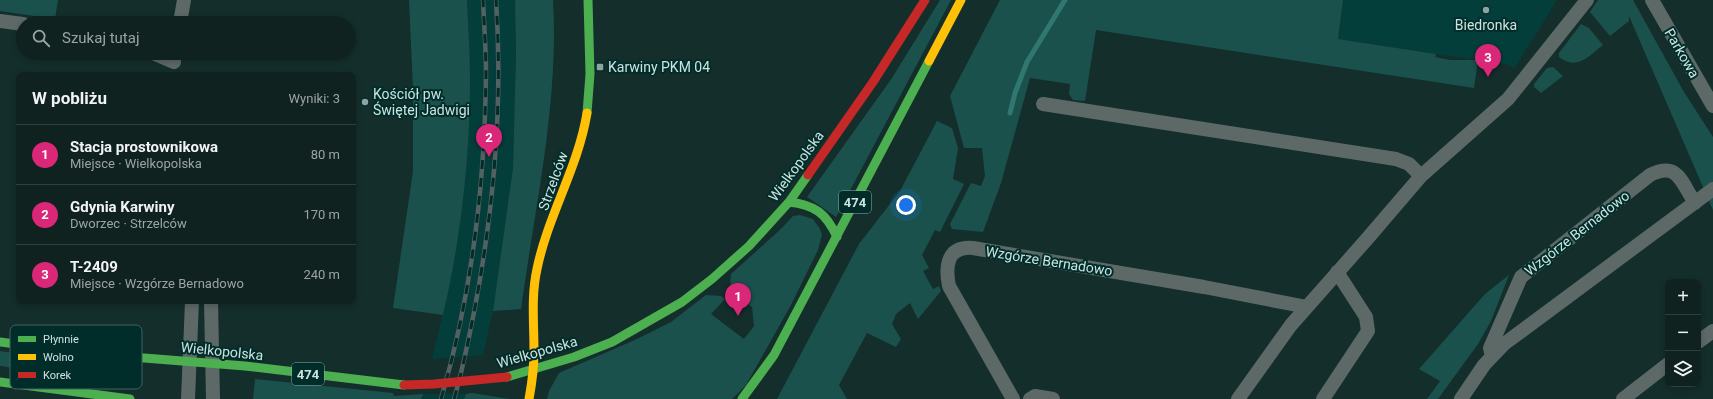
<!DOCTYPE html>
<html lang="pl">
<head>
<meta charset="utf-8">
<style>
	:root { --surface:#0f2220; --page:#182a29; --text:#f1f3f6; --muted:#9ba4a5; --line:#2f3f3e; --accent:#db2777 }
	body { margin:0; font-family:Roboto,sans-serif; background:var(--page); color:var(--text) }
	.controls { position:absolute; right:12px; bottom:12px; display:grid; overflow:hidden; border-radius:8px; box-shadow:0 2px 6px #0003 }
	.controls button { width:36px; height:36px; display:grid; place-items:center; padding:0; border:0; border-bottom:1px solid var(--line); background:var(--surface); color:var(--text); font:20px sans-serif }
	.you { position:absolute; left:906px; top:205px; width:14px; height:14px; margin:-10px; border:3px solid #fff; border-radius:50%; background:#1a73e8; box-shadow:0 0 0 6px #1a73e833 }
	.badge { display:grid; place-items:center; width:26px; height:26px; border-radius:50%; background:var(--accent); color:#fff; font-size:13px; font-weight:700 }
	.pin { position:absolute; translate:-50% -33px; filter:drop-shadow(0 1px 2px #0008) }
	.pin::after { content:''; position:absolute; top:21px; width:14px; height:12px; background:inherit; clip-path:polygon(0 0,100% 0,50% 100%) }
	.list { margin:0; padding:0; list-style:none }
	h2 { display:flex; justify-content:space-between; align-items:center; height:52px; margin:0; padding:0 16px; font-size:17px }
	h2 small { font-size:13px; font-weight:400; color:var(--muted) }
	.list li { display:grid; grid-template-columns:26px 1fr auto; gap:12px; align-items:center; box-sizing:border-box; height:60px; padding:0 16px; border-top:1px solid var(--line) }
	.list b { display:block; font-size:15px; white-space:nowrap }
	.list p { margin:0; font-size:13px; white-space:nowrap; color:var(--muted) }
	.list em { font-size:13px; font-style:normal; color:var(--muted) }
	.icon { flex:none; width:22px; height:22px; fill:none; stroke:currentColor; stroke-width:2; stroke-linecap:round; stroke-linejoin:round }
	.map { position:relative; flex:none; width:1713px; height:399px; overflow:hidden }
	.search { position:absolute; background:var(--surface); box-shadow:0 2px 6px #0003; left:16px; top:16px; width:340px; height:44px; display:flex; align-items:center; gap:10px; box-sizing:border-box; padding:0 14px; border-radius:22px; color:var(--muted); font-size:15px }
	.panel { position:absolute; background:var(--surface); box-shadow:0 2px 6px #0003; left:16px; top:72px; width:340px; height:232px; border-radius:8px }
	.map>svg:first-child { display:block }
	.built { fill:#043e3b }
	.green { fill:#1a514d }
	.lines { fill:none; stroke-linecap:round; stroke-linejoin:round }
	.stream { stroke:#317771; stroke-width:5 }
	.street { stroke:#5c6967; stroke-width:14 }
	.fast { stroke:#4caf50; stroke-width:9 }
	.slow { stroke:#ffc107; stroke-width:9 }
	.jam { stroke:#c62828; stroke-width:9 }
	.rail-casing { stroke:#536261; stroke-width:4.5 }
	.rail { stroke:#002d2a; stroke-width:3; stroke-dasharray:9; stroke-linecap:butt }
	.jam-bridge { stroke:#c62828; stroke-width:9 }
	.poi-dot { fill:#8ca4a1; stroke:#002d2a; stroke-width:1.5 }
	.labels { text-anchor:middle; stroke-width:4; stroke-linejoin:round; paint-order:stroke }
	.shield { fill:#002d2a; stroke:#8faca9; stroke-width:1 }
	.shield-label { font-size:13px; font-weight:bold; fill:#cce3e0 }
	.poi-label { font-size:14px; fill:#cce3e0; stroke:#002d2a; text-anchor:start }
	.street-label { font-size:14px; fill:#cce3e0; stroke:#002d2a }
	.key { fill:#002d2a; stroke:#3d6461; stroke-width:1 }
	.key-label { font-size:11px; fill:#cce3e0 }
</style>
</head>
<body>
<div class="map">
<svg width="1713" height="399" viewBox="0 0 1713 399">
	<rect width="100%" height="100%" fill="#142e2b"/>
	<path class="built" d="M 467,0 L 515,0 L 516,53 L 513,168 L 493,311 L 483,355 L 432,359 L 447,297 L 458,237 L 465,177 L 470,78 Z
		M 1343,0 L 1557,0 L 1514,69 L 1510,65 L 1338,39 Z
		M 423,394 L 466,394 L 464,399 L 421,399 Z"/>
	<path class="green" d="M 0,0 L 58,0 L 55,19 L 0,11 Z
		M 409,0 L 467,0 C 468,26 470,53 470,79 C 470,158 461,238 443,315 L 393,308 L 413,171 L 413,88 Z
		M 515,0 L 553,0 C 559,103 535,207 521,309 L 493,311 L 513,168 L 516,53 Z
		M 940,0 L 951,0 L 836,217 L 807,197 L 892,78 Z
		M 1000,0 L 1343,0 L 1338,39 L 1436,54 L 1435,57 L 1450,60 L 1478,60 L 1474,88 L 1096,30 L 1085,101 L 1073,100 L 1069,94 L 1070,84 L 1030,78 L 1001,183 L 983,232 L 952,229 L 950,224 L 971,183 L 981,186 L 985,176 L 982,148 L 964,148 L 950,96 Z
		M 1598,0 L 1633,0 L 1684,92 L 1713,137 L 1713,210 L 1629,16 L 1629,21 L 1610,36 L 1590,12 Z
		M 1581,24 L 1589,28 L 1603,45 C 1589,56 1577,71 1559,57 L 1559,53 Z
		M 1553,67 L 1563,76 L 1541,93 L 1534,87 L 1534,84 L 1547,68 Z
		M 937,121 L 952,128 L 958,148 L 953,179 L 964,184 L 940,232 L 935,230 L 922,255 L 929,268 L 923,271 L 933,289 L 939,286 L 941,291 L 918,319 L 910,303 L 896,314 L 892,324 L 901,339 L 896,347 L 867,333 L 839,385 L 847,399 L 777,399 L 859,244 L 900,191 Z
		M 800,215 L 813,219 L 820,229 L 822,235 L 818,250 L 791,305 L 746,385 L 732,399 L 547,399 L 549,391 L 559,373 L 637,339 L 671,322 L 706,295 L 721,296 L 725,299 L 711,314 L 744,339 L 754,326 L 752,307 C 737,296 728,294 731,274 L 781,229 L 793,216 Z
		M 1509,275 L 1491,321 L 1478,344 L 1438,399 L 1427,399 L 1440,381 L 1419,369 L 1485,294 Z
		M 0,351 L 134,371 L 133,384 L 0,366 Z
		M 255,379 L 393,393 L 394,396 L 423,394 L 421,399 L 253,399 Z
		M 472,393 L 510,399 L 464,399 L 466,394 Z"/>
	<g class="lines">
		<path class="stream" d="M 1010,113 L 1015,93 L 1027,62 L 1065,0"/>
		<path class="street" d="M 1652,0 L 1713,106
			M 0,21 L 23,24
			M 180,23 L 184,0
			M 153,53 L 174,62
			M 1043,104 L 1396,159 L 1409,164 L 1421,176
			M 211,301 L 213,399
			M 1698,342 L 1713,331
			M 1492,356 L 1490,348 L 1521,277 L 1650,175 C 1678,161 1681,182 1695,203
			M 188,399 L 192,301
			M 1013,399 L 949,286 C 945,266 947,246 973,248 L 1204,287 L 1307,307
			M 1030,399 L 1035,396 L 1053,399
			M 1238,399 L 1291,325 L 1367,239 L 1421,176 L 1508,99 L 1587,0
			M 1323,399 L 1368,331 L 1366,317 L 1337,272
			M 1461,399 L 1484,365 L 1504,344 L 1713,189
			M 1623,399 L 1668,364"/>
		<path class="fast" d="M 587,113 L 590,74 L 588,0
			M 789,202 C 815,205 826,213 837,237
			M 0,342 L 94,354 L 245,366 L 404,385
			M 507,377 L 574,357 L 612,342 L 682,302 L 712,279 L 749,246 L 789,202 L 808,175
			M 0,382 L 130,399
			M 742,399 L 774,355 L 929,61"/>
		<path class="slow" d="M 929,61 L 961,0
			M 529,399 C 532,383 534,367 534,351 C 534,323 531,296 537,269 C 548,215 578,168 587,113"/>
		<path class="jam" d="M 808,175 L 873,82 L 925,0"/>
		<defs>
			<path id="rail" d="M 441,399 C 472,294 485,182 486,73 C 486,49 484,24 483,0
				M 454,399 C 463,369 469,338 475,307 C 494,207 503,103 496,0"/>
		</defs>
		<use href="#rail" class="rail-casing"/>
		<use href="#rail" class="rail"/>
		<path class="jam-bridge" d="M 404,385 L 434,384 L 507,377"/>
	</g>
	<g class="poi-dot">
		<circle cx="1486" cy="10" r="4"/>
		<rect x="596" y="63" width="8" height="8" rx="2"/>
		<circle cx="365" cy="102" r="4"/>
	</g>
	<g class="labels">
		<g class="shield">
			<rect x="839" y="191" width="32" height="22" rx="3"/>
			<rect x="292" y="363" width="32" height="22" rx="3"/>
		</g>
		<g class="shield-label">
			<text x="855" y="207">474</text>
			<text x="308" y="379">474</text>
		</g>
		<g class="poi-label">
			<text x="1486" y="30" text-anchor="middle">Biedronka</text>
			<text x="608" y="72">Karwiny PKM 04</text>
			<text x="373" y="99">Kościół pw.<tspan x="373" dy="16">Świętej Jadwigi</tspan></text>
		</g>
		<g class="street-label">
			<text transform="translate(1682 53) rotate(60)" y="5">Parkowa</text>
			<text transform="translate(796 166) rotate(-54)" y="5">Wielkopolska</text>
			<text transform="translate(553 181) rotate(-70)" y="5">Strzelców</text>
			<text transform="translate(1577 233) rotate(-38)" y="5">Wzgórze Bernadowo</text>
			<text transform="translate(1049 261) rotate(9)" y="5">Wzgórze Bernadowo</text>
			<text transform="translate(222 351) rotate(6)" y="5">Wielkopolska</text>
			<text transform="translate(537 352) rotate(-16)" y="5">Wielkopolska</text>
		</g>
	</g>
	<rect x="10" y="325" width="132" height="64" rx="6" class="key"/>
	<rect x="18" y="336" width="18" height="6" fill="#4caf50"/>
	<rect x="18" y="354" width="18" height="6" fill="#ffc107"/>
	<rect x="18" y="372" width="18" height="6" fill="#c62828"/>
	<g class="key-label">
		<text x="43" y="343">Płynnie</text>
		<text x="43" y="361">Wolno</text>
		<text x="43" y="379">Korek</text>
	</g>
</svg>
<div class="controls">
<button>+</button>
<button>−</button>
<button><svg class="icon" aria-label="layers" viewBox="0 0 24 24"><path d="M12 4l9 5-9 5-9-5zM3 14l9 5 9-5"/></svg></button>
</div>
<div class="you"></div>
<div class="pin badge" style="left:738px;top:316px">1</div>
<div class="pin badge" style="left:489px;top:157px">2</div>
<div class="pin badge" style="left:1488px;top:77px">3</div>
<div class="search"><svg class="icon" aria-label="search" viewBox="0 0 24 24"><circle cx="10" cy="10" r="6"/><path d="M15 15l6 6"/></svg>Szukaj tutaj</div>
<section class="panel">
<h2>W pobliżu<small>Wyniki: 3</small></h2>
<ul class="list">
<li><span class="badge">1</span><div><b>Stacja prostownikowa</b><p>Miejsce · Wielkopolska</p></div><em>80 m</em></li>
<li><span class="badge">2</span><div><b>Gdynia Karwiny</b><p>Dworzec · Strzelców</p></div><em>170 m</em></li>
<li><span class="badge">3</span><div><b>T-2409</b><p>Miejsce · Wzgórze Bernadowo</p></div><em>240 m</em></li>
</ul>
</section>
</div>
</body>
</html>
